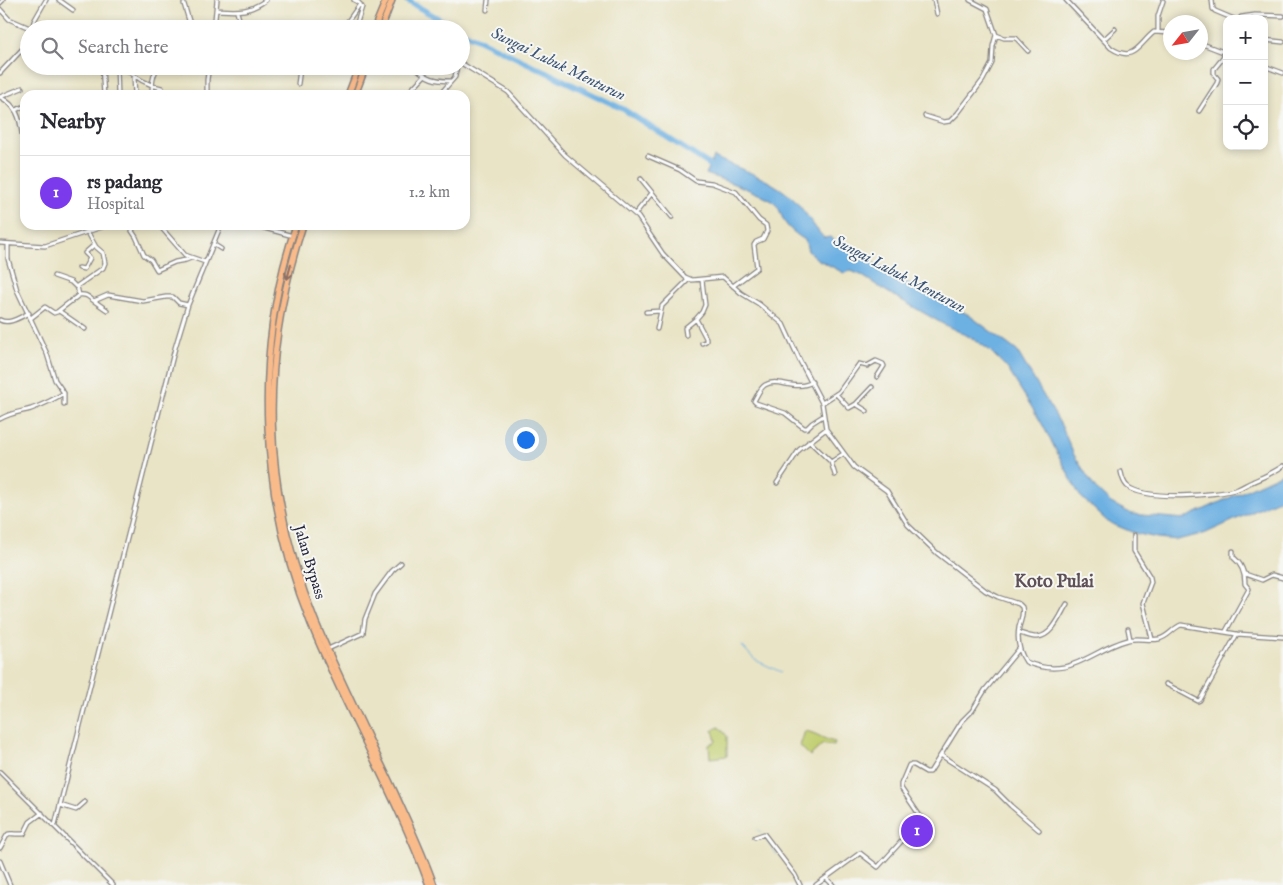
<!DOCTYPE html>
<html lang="en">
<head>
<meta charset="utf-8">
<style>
	:root { --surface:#fff; --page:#f7f7f7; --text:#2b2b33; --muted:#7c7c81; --line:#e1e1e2; --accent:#7c3aed }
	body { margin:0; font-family:"IM FELL English",serif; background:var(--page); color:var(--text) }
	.controls { position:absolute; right:15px; top:15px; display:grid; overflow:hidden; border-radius:10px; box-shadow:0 2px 8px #0003 }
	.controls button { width:45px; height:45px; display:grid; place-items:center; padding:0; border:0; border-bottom:1px solid var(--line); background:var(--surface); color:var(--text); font:25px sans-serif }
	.compass { position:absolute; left:1163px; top:15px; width:45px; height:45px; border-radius:50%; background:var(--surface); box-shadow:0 2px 8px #0003; rotate:239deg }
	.you { position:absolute; left:525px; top:439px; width:18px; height:18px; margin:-12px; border:4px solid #fff; border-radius:50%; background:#1a73e8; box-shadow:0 0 0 8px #1a73e833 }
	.badge { display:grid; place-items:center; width:32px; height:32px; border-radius:50%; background:var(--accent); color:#fff; font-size:16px; font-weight:700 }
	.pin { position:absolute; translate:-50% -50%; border:2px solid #fff; box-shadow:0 1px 5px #0006 }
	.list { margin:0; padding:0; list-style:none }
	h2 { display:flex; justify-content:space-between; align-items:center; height:65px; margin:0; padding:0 20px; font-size:21px }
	h2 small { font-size:16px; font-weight:400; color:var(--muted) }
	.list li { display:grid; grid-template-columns:32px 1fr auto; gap:15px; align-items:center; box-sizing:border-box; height:75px; padding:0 20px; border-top:1px solid var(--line) }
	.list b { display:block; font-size:19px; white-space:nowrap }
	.list p { margin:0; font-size:16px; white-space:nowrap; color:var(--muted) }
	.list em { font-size:16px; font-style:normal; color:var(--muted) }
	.icon { flex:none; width:28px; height:28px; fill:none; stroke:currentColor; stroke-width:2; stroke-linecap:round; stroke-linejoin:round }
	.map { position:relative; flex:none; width:1283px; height:885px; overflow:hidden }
	.search { position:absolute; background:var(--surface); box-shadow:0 2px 8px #0003; left:20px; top:20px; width:450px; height:55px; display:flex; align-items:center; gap:12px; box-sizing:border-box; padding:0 18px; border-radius:28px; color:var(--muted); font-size:19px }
	.panel { position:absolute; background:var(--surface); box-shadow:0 2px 8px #0003; left:20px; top:90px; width:450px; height:140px; border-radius:15px }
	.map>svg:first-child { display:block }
	.green { fill:#c2cf71; stroke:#727856 }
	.water { fill:#6db0e2; stroke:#48698e }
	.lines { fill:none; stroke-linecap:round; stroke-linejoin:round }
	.stream { stroke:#6db0e2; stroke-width:1 }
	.river { stroke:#6db0e2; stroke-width:5.5 }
	.minor-casing { stroke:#868380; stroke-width:5.5 }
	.highway-casing { stroke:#868380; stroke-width:8 }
	.minor { stroke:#fff; stroke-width:3 }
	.highway { stroke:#fabb8b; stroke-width:5 }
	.oneway { stroke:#8e6e63 }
	.labels { text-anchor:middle; stroke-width:4; stroke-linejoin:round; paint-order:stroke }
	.street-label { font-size:15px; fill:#22223b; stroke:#f6f6f2 }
	.water-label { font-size:16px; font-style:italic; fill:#3c5475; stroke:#f6f6f2 }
	.quarter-label { font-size:18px; font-weight:bold; fill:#5e5057; stroke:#f6f6f2 }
</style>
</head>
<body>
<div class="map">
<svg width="1283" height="885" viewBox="0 0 1283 885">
	<rect width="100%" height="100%" fill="#f6f6f2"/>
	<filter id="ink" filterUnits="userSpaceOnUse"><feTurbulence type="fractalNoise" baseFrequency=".02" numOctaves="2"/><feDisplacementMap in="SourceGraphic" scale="10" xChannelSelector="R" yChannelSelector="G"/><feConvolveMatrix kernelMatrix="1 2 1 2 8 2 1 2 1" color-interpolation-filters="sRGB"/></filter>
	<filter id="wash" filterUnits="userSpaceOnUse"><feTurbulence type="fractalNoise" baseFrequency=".0096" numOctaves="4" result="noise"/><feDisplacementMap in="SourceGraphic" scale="20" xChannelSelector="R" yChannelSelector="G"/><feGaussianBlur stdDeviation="1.12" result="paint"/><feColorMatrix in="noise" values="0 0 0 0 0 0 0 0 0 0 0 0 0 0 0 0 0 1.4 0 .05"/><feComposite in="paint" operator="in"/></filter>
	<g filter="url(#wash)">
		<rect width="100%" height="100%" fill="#e9e4c6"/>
		<path class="green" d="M 719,727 L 727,736 L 727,756 L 710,758 L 709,745 L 716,741 L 713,730 Z
			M 805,731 C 817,733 824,740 835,742 L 834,746 L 823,744 L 810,756 L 800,746 Z"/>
		<path class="water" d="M 714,157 C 739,169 769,178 790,196 C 804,208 812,225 824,238 L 830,237 L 853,255 L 881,266 L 904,281 L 969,315 L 1017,351 L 1061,425 L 1074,455 L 1095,488 L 1111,503 L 1132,514 L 1183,519 L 1283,473 L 1283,498 L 1206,533 L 1177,540 L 1157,538 L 1134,533 L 1108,522 L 1080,496 L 1041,422 L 1007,368 L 988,349 L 972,338 L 943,324 L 889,293 L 861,275 L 851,271 L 844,273 L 817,259 L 808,251 L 805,240 C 797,235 787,228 783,219 C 780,213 780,208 774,203 C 758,191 725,181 706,174 Z"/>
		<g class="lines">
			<path class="stream" d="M 742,646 L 755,660 L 781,672
				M 758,830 L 762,833
				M 764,836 L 776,854"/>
			<path class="river" d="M 406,0 L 457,29
				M 461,31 L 623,109 L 716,169"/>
		</g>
	</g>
	<g filter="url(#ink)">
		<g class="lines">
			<defs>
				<path id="minor" d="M 59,0 L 73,10
					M 354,0 L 358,2 L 362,7 L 355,29
					M 934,0 L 937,14
					M 1066,0 L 1111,48 C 1134,63 1138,45 1154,32 L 1170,33
					M 1212,0 L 1213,9 L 1215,11 L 1234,19
					M 0,3 L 3,0
					M 184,4 L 190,24 L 215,25
					M 0,9 L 9,19 L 32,29 L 34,21 L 46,0
					M 216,10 C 237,11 248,13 266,0
					M 487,10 L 488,0
					M 237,12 L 242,29
					M 1240,19 L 1241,17 L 1255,15 L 1283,16
					M 214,29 L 217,0
					M 344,29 L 348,21 L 360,4
					M 1158,31 L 1158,16 L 1163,1
					M 996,35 L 1004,38 L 1016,38 L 1028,51
					M 1103,40 L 1115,29
					M 1264,40 L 1283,42
					M 1200,43 L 1226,53
					M 461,63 L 508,92 L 565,155 L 638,217 L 663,254 L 685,277 L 692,280 L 723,277 L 741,293 L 759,304 L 783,324 L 800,361 L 822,403 L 826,429 L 854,467 L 887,491 L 908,525 L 937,553 L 986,591 L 998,597 L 1019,604 L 1022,607 C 1024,614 1021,620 1019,627 C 1017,639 1019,652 1026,662 C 1071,681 1090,650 1128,640 C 1137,637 1149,641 1159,639 C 1168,637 1173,628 1181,625 L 1237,634 L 1283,637
					M 102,66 L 104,95
					M 117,66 L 118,95
					M 122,66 C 134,77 146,85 162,88
					M 296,66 L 302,69 L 307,66
					M 415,66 C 426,79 436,81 451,81
					M 1264,66 L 1283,73
					M 0,73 L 29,42
					M 134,77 L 135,95
					M 298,84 L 300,69
					M 442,92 L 455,77 L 457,66
					M 152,95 C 152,86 152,73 159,67 L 209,70
					M 207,95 L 207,80 L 209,66
					M 406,95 L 425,75
					M 0,97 C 16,105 20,117 22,134
					M 0,97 L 22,88
					M 16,110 L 25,106
					M 1199,111 L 1217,83 L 1218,79 L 1214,74 L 1214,69 L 1223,58 L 1225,52
					M 925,116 L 944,122 L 950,121 L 958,113 L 983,80 L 992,63 L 993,46 L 996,35 L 987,9 L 970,0
					M 648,156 L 680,170 L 696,181 L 712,183 L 736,192 L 759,220 L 766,225 L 767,231 L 763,239 L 756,242 L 754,245 L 757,268 L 733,286
					M 641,179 L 672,217
					M 635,214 L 652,193
					M 132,225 L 134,227 L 132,231 L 136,237 L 144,255 L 151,260 L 157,270 L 175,262 L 186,260 L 191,258
					M 159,225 L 185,255 L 205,262
					M 246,225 L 257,226 L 293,236
					M 0,243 L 45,246 L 108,225
					M 8,244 L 8,259 L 17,290 L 47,354 L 55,380 L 64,393 L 64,404
					M 213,244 L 221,249
					M 79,268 L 84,269 L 90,258 L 85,253 L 94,245
					M 54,276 L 71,282 L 76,287
					M 702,280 L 705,305 L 702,312 L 696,319 L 706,338 L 706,341 L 702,343
					M 79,295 L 77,286 L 103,268 L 105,263 L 103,253 L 96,247 L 87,231
					M 94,301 L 107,310
					M 59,311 L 85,329
					M 646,312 L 660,311
					M 31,318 L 45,307 L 54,313 L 57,312 L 79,295 C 87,294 88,297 94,301 L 108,295 L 143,301 L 166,297 L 173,297 L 179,303 L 188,305
					M 0,320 C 9,325 20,317 29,313
					M 657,329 L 662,306 L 689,279
					M 686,335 L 685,328 L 696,319
					M 812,382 C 795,392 778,377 765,385 C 760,388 757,396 754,401 L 756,403 L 785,413 L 804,428 L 807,428 L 812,423 L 823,416
					M 836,394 L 849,408 L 856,404 L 872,387
					M 822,403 L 839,392 L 859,364 L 867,366 L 876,361 L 883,364 L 884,366 L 877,377
					M 856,404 L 867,411
					M 0,419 C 10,413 20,412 31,409 C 42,405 53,400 64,393
					M 809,441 L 831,462 L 843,454
					M 831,462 L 835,475
					M 1121,472 C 1122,477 1123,482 1127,486 C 1145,501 1217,496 1238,489 C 1243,487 1247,484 1252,482 C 1263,477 1273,473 1283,466
					M 777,483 L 799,450 L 826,429
					M 1134,535 L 1134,551 L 1150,577 L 1151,582 L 1143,603 L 1152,639
					M 1245,574 L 1262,580 L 1272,575 L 1283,578
					M 1128,629 L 1130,639
					M 1226,631 L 1249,589 L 1245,584 C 1245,573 1242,564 1233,557 L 1233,551
					M 1019,633 C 1025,634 1032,638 1038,637 C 1053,635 1060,615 1067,604
					M 328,649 L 363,633 L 365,619 L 375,594 L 392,571 L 401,563
					M 1166,684 L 1198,701 L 1200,700 L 1237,634
					M 942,756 L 995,790 L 1011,806 L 1039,830
					M 0,772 L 113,885
					M 60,805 L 76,810 L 85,802
					M 920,816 L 928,821
					M 55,825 L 175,348 L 188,305 L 221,225
					M 755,837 L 764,834 L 795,875 L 800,885
					M 0,848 C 12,828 3,835 24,834 L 30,822 L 42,813
					M 0,861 L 10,885
					M 826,878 L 833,885
					M 816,885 L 860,853 L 878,867 L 910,832 L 920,816 L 901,788 L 901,784 L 909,765 L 914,765 L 926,772 L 930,772 L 962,721 L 972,711 L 985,690 L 1019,649"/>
				<path id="highway" d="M 374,29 L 386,0
					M 381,29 L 392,0
					M 348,95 L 359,66
					M 355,95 L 366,66
					M 296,225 C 252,354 260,498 311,624 C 347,712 396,795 429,885
					M 303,225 C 259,361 261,490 316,623 C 340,680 368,736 394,791 C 408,822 423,853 434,885"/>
			</defs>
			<use href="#minor" class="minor-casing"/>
			<use href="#highway" class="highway-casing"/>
			<use href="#minor" class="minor"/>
			<use href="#highway" class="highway"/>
		</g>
		<defs><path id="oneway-shaft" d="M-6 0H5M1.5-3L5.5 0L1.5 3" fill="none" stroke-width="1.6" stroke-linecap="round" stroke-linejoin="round" transform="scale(1.25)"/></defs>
		<use class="oneway" href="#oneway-shaft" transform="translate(289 272) rotate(105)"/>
	</g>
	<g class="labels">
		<g class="street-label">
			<text transform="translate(310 562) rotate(73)" y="5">Jalan Bypass</text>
		</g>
		<g class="water-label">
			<text transform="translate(559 63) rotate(26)" y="6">Sungai Lubuk Menturun</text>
			<text transform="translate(900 273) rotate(28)" y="6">Sungai Lubuk Menturun</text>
		</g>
		<g class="quarter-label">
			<text x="1054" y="587">Koto Pulai</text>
		</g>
	</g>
</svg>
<div class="controls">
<button>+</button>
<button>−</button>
<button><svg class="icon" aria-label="locate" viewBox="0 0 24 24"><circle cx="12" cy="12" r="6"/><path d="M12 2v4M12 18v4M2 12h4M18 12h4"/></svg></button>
</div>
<svg class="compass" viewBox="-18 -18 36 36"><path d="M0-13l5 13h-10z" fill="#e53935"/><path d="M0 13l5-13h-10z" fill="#7c7c81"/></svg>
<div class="you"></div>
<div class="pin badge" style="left:917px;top:831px">1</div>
<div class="search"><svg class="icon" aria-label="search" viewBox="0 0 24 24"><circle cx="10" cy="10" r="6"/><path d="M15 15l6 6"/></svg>Search here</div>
<section class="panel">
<h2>Nearby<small></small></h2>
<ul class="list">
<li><span class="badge">1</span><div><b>rs padang</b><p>Hospital</p></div><em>1.2 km</em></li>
</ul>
</section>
</div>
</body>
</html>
